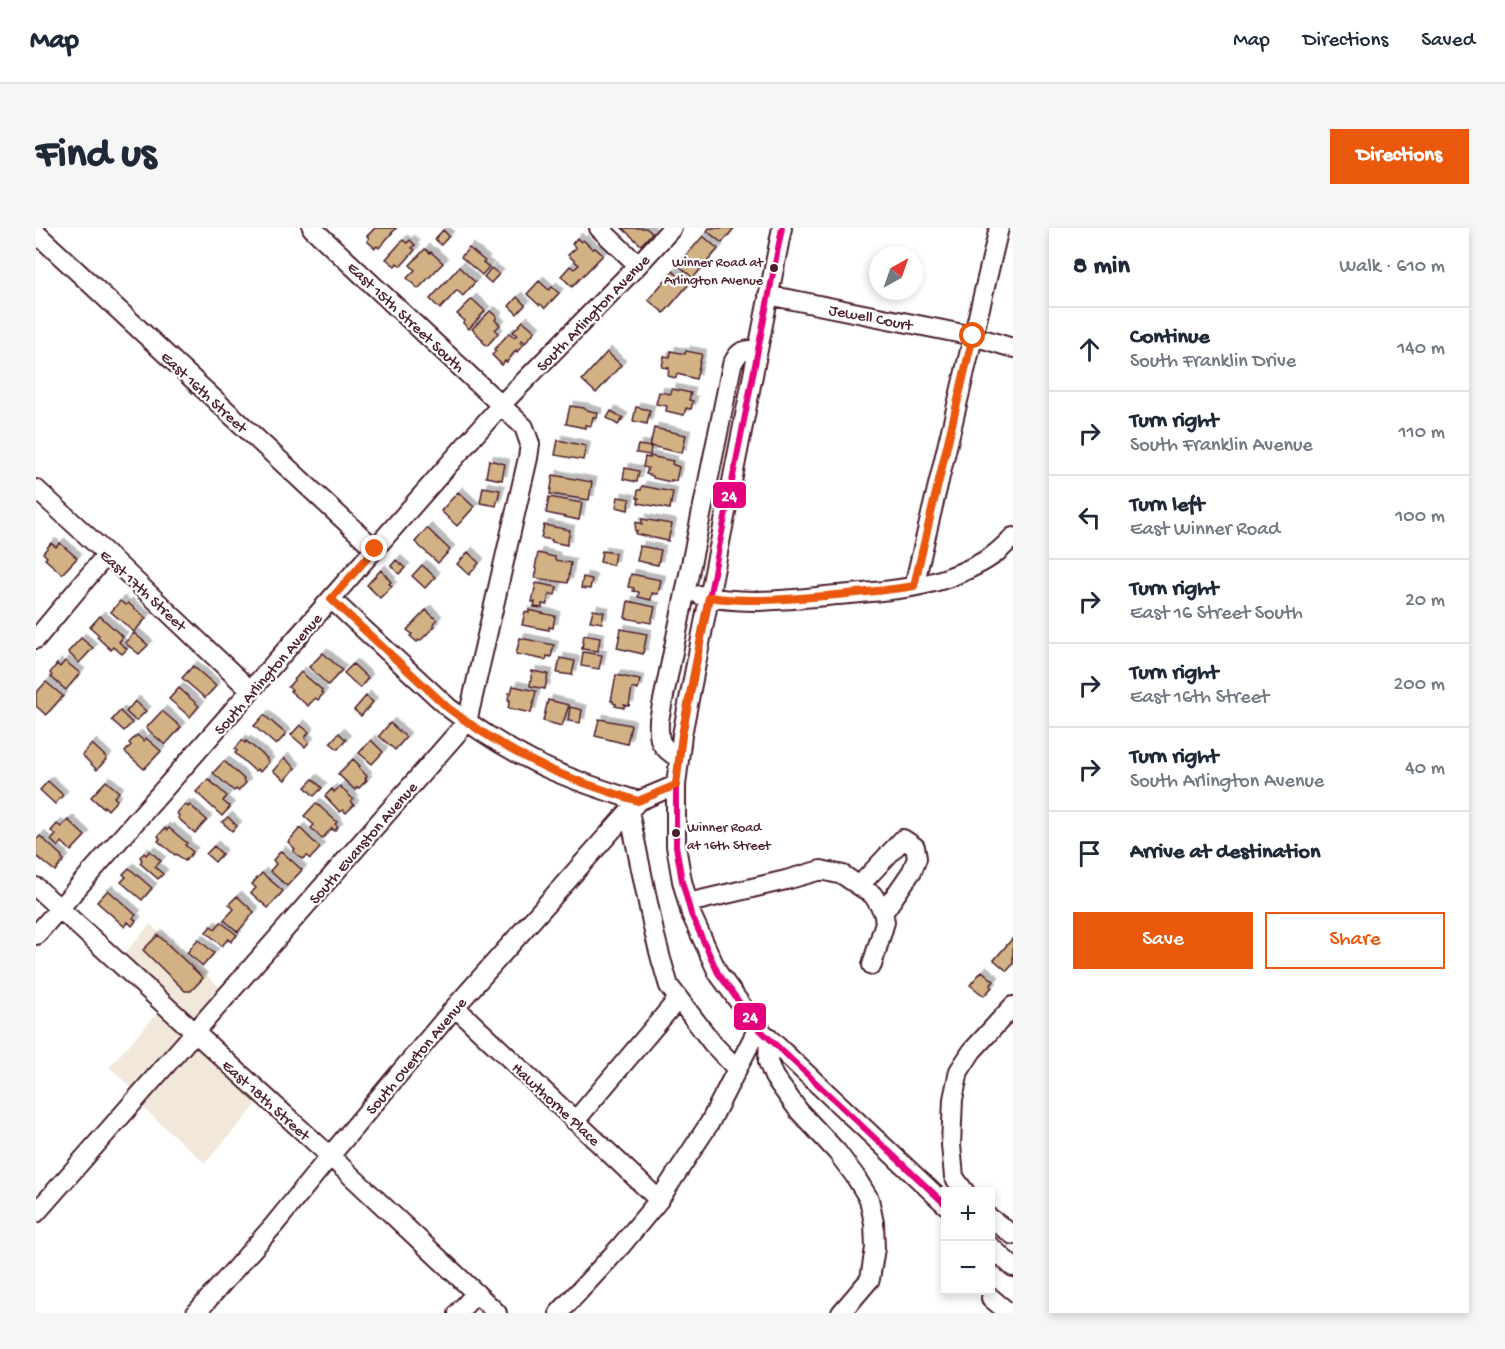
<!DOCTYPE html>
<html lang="en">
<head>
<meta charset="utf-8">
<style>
	:root { --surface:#fff; --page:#f6f6f7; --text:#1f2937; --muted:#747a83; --line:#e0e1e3; --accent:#ea580c }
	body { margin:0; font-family:"Gochi Hand",sans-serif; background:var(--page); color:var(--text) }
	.controls { position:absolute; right:18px; bottom:18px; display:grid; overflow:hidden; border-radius:0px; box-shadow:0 3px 9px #0003 }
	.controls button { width:54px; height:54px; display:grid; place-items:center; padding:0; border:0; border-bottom:2px solid var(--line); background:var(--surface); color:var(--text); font:30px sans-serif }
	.compass { position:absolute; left:833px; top:18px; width:54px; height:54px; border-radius:50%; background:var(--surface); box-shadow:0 3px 9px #0003; rotate:40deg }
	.stop { position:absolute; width:18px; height:18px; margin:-14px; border:4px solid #ea580c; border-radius:50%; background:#fff }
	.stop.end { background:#ea580c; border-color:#fff; box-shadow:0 2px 6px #0008 }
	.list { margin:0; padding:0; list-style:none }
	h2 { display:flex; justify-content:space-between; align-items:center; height:78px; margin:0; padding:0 24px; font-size:26px }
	h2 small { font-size:20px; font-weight:400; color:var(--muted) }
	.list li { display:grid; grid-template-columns:39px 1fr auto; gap:18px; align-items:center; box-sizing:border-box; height:84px; padding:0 24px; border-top:2px solid var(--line) }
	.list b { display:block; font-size:22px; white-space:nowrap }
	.list p { margin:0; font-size:20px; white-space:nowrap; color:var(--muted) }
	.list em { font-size:20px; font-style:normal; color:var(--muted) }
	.actions { display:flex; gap:12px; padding:18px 24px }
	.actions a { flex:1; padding:14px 0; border:2px solid var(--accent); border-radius:0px; text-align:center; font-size:21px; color:var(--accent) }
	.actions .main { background:var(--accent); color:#fff }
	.icon { flex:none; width:33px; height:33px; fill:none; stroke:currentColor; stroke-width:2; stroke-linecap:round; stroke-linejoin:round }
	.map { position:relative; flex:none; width:977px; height:1085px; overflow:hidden; border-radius:0px }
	header { display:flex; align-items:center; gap:36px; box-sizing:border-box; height:84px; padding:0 30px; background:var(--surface); border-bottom:2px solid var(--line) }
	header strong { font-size:28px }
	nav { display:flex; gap:33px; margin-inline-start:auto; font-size:21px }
	.intro { display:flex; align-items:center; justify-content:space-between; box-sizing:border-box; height:144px; padding:0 36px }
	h1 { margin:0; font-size:42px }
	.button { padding:15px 27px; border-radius:0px; background:var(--accent); color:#fff; font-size:21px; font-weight:700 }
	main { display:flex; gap:36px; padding:0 36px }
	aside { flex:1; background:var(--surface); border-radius:0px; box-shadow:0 3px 9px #0003 }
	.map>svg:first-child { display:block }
	.built { fill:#f2e8da }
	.building { fill:#d2b185; stroke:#4a1f2b; stroke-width:1.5; filter:url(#shadow) }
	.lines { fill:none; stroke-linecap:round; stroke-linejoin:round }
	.minor-casing { stroke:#4a1f2b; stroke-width:22 }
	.minor { stroke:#fff; stroke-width:18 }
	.bus-1-casing { stroke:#fff; stroke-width:10 }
	.bus-1 { stroke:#e5007d; stroke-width:6 }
	.route { stroke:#ea580c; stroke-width:8 }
	.bus-dot { fill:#4a1f2b; stroke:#fff; stroke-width:2 }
	.labels { text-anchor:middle; stroke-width:4.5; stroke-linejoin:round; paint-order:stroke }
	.bus-label { font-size:14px; fill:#4a1f2b; stroke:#fff; text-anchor:end }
	.street-label { font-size:16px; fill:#4a1f2b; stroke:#fff }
	.line-badge { stroke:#fff; stroke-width:2 }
	.badge-label { font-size:16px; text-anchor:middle; font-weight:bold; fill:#fff }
</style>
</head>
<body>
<header>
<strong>Map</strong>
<nav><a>Map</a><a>Directions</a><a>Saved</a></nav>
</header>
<div class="intro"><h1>Find us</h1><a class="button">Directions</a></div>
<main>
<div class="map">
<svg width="977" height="1085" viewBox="0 0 977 1085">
	<defs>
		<filter id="shadow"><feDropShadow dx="4.5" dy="-4.5" stdDeviation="0" flood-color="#0004"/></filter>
	</defs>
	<rect width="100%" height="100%" fill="#fff"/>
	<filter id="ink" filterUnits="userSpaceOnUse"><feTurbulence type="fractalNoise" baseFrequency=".0167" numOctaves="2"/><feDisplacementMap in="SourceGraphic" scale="12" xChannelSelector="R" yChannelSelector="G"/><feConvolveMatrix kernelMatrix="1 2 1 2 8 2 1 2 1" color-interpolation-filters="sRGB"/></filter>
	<g filter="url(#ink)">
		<path class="built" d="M 114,696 L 187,762 L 163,788 L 159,790 L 153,787 L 87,727 Z
			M 125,781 L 147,805 L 99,863 L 73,839 Z
			M 162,819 L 167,822 L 222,875 L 169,935 L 106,879 L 157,822 Z"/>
		<path class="building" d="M 339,0 L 360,0 L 343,20 L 341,18 L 339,20 L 331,13 L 333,10 L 331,8 Z
			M 586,0 L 610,0 L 616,5 L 605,17 Z
			M 673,0 L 698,0 L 686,15 L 671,3 Z
			M 407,2 L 413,8 L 405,17 L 399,11 Z
			M 667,8 L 682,21 L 657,50 L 642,37 Z
			M 541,10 L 545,14 L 547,12 L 557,21 L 559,20 L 567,27 L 536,59 L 525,48 L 534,38 L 538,41 L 543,37 L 532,27 L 540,20 L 536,16 Z
			M 367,12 L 371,15 L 374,12 L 379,17 L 376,20 L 379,22 L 365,38 L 361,35 L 359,38 L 350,31 Z
			M 433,20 L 449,33 L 447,35 L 453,39 L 446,47 L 425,29 Z
			M 389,21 L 394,25 L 395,24 L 407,35 L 382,61 L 371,50 L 379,42 L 374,37 Z
			M 423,39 L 439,54 L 427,68 L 421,62 L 404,81 L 394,71 Z
			M 455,40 L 463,46 L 455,55 L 448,49 Z
			M 637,43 L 652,57 L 628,85 L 612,72 Z
			M 503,53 L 513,62 L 516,59 L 523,65 L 509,80 L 504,76 L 503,77 L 491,66 Z
			M 481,69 L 489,77 L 481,86 L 473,78 Z
			M 436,71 L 449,83 L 433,101 L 427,95 L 429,93 L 421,86 Z
			M 454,83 L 461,89 L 459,92 L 464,97 L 459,102 L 462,105 L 451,118 L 446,113 L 447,112 L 436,101 Z
			M 487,93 L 499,103 L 489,115 L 486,112 L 484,114 L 487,117 L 481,124 L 480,122 L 471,134 L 469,133 L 466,137 L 456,127 L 460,123 L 458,122 L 473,105 L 478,109 L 481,107 L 477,104 Z
			M 635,123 L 649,126 L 650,123 L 666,126 L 660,151 L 641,146 L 640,150 L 632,148 L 633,140 L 626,139 L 628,128 L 634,129 Z
			M 571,124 L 585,137 L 560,165 L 546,152 Z
			M 636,161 L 655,165 L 653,172 L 657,173 L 655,181 L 650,180 L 648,187 L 630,183 L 631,178 L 620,176 L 623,164 L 635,166 Z
			M 534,178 L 548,180 L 548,181 L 562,185 L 561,190 L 557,189 L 555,198 L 549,197 L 549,200 L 530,196 Z
			M 600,179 L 614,182 L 611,196 L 597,193 Z
			M 575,183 L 587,190 L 582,197 L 571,190 Z
			M 618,200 L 650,207 L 646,225 L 614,218 Z
			M 522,212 L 550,218 L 547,232 L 519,227 Z
			M 602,217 L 615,219 L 614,227 L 600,225 Z
			M 614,228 L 637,233 L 636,236 L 643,239 L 640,253 L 635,252 L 635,254 L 617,250 L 617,248 L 610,246 L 612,240 L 607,239 L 609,229 L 614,230 Z
			M 453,232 L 469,236 L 466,252 L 450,249 Z
			M 589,240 L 603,243 L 601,254 L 587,251 Z
			M 517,247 L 556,254 L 553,272 L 514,266 Z
			M 606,258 L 637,264 L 634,281 L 602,275 L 603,270 L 601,270 L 602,262 L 605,262 Z
			M 447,259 L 464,262 L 460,278 L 444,275 Z
			M 422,264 L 438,279 L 421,298 L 405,283 Z
			M 513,269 L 546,275 L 543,292 L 510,285 Z
			M 582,269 L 594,271 L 592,282 L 580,279 Z
			M 606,291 L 636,296 L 632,313 L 600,306 L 601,303 L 599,303 L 600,294 L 606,296 Z
			M 508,297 L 534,302 L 531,317 L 516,314 L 516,312 L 505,310 Z
			M 391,300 L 414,322 L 402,335 L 379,314 Z
			M 15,315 L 20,319 L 24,315 L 41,330 L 26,346 L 9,331 L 11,329 L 7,325 Z
			M 604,318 L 625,322 L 622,337 L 601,333 Z
			M 566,323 L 579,325 L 577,337 L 564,334 Z
			M 432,324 L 443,335 L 433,347 L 421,336 Z
			M 502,325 L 519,329 L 519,332 L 535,335 L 532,355 L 499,350 L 501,341 L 499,340 Z
			M 360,332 L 369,340 L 363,346 L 355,338 Z
			M 386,337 L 399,349 L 389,360 L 376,348 Z
			M 345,342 L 355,354 L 353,356 L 356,358 L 344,370 L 331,357 Z
			M 595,346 L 625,352 L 622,366 L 616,365 L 615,372 L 602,369 L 603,364 L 597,363 L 598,360 L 592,359 Z
			M 547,349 L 556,351 L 554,361 L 545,360 Z
			M 500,355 L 521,359 L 519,367 L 513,366 L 511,377 L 506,376 L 506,380 L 498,379 L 499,374 L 496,374 Z
			M 84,373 L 90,377 L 92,375 L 110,390 L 98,404 L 75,384 Z
			M 592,373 L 619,379 L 615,395 L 589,390 Z
			M 390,382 L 401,392 L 397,397 L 399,398 L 384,413 L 383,412 L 381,414 L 374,408 L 376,406 L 371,402 Z
			M 493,382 L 519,388 L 517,400 L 513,399 L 513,402 L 486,397 L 489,384 L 493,385 Z
			M 557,382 L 568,384 L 566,395 L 554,393 Z
			M 64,388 L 87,409 L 83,414 L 91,421 L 86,426 L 77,419 L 75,422 L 61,409 L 63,407 L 54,399 Z
			M 585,401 L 611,406 L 607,426 L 581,420 Z
			M 98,405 L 112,417 L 103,426 L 89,415 Z
			M 548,407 L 564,410 L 562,423 L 546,421 Z
			M 45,410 L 57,420 L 43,435 L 32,424 Z
			M 484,410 L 518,417 L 515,429 L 511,428 L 510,432 L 480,426 Z
			M 547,424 L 566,427 L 563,441 L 545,438 Z
			M 287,425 L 306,442 L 292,457 L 273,439 Z
			M 524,430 L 539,433 L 536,447 L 521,445 Z
			M 29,433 L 44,445 L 30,462 L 15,449 L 16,448 L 14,445 L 21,436 L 24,439 Z
			M 317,436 L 332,450 L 324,460 L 308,445 Z
			M 157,438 L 180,458 L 169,470 L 146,450 Z
			M 496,443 L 512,446 L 509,461 L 494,458 Z
			M 265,444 L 286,462 L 285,464 L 287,466 L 282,472 L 279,470 L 272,478 L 254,463 L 256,462 L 252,459 Z
			M 580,447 L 604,452 L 602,462 L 596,460 L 593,478 L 588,477 L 588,480 L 579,478 L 580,476 L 577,475 L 577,473 L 575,473 Z
			M 10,454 L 27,468 L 10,487 L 0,478 L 0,465 Z
			M 477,458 L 500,463 L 495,485 L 472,480 L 474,472 L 472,472 L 473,465 L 475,465 Z
			M 143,460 L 163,478 L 154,489 L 133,471 Z
			M 330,468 L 337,474 L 325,488 L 318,482 Z
			M 512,472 L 533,477 L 526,498 L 507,493 Z
			M 99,473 L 110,483 L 100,493 L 90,484 Z
			M 534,479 L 546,482 L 544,495 L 532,493 Z
			M 84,483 L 96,495 L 88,503 L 76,492 Z
			M 126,483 L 145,499 L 129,517 L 110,500 Z
			M 228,487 L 250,506 L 240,517 L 218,498 Z
			M 563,491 L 595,497 L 591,516 L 559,508 Z
			M 354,495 L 370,509 L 359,522 L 343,508 Z
			M 264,497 L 273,504 L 269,510 L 273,514 L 269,519 L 255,507 Z
			M 303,505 L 310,512 L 302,521 L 294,515 Z
			M 101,507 L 108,513 L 110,510 L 125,523 L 108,541 L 89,524 L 95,517 L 93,515 Z
			M 206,512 L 209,515 L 210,513 L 231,530 L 230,531 L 233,534 L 224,544 L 221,541 L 219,543 L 199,525 L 201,523 L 199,521 Z
			M 335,512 L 347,524 L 336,536 L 323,525 Z
			M 56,516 L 71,530 L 61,542 L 46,527 Z
			M 248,530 L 259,540 L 249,552 L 237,543 Z
			M 317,531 L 324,538 L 322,539 L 331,548 L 329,551 L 331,552 L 323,560 L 321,559 L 319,562 L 302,546 Z
			M 188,533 L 208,551 L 207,552 L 210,555 L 202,563 L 200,561 L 198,563 L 177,545 Z
			M 172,551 L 191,568 L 187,573 L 194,579 L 186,588 L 160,564 Z
			M 277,551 L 286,560 L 278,568 L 269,559 Z
			M 12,553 L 27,567 L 19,576 L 4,562 Z
			M 70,553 L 83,564 L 78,569 L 81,572 L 72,582 L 68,578 L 67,580 L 55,569 Z
			M 304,558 L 317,571 L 315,574 L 318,577 L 310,585 L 307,582 L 304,584 L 289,568 L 296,561 L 298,564 Z
			M 280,575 L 301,594 L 299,596 L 302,599 L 298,603 L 296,600 L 286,611 L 275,600 L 278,597 L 268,588 Z
			M 149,576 L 152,579 L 154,577 L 171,592 L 159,605 L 142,590 L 143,588 L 141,585 Z
			M 192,589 L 201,598 L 196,603 L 186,594 Z
			M 32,592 L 49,608 L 35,623 L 26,614 L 22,619 L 15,612 L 20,607 L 15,603 L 21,596 L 25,599 Z
			M 129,600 L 131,602 L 133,600 L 151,615 L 149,617 L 157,624 L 149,633 L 140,626 L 139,627 L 122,613 L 124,611 L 122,608 Z
			M 264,600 L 284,620 L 274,631 L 271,628 L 266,631 L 257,623 L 259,621 L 252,614 Z
			M 4,608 L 26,628 L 25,629 L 28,632 L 19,643 L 0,628 L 0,612 Z
			M 178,618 L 186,626 L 179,634 L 170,626 Z
			M 114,623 L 125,633 L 119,639 L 127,646 L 122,651 L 104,635 L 106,632 L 104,629 L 108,625 L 110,627 Z
			M 245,623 L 266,642 L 251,658 L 234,643 L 240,636 L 237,632 Z
			M 93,640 L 116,660 L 106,672 L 85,654 L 90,649 L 87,646 Z
			M 226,645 L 247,663 L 232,680 L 215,665 L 220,660 L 216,656 Z
			M 72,662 L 100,687 L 97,690 L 100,693 L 96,698 L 92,694 L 89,699 L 61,674 Z
			M 201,668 L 218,684 L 202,704 L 188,692 L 198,681 L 193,676 Z
			M 185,694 L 201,707 L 195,714 L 192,711 L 186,718 L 170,704 L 175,698 L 179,701 Z
			M 122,707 L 167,750 L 155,763 L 149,763 L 107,722 Z
			M 977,710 L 977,736 L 971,743 L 958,732 Z
			M 162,711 L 178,725 L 167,738 L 151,725 Z
			M 946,743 L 958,753 L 954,758 L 956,759 L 948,768 L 934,757 Z"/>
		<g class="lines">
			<defs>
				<path id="minor" d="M 563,0 L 602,37
					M 746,0 L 646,507 L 640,557 L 640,618 L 646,653 L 655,686 L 682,745 L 722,800 L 910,977
					M 0,5 L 339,321
					M 732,67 L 937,108 L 977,120
					M 0,261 L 71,326 L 215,463
					M 878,358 L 963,0
					M 664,367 C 709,378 755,371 801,367 C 838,364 876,362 911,350 C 927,344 946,336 960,325 C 966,320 972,314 977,309
					M 295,371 L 413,480 C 444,504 479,526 515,542 C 543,554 573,564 602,573
					M 0,411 L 71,326
					M 643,531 C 624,517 622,516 623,492 L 696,137 C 703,122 706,123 722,121
					M 593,583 L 618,704 L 625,731 L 633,758 L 677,816 L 701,841
					M 824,657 L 867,611 L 879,619 L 881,630 L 876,643 L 847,685
					M 0,659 L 294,928 L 461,1085
					M 652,675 L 750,652 L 785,642 L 807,647 L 837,667 L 847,683 L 849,694 L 836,737
					M 0,707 L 465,177 L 602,37 L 636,0
					M 419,779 L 623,972
					M 733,811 L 732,834 L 738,849 L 763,883 L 801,924 L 819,948 L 833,971 L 838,995 L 839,1020 L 834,1051 L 805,1085
					M 539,893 L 642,771
					M 929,964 L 918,949 L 915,917 L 917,871 L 923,843 L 936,823 L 977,778
					M 0,985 L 431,494 L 492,230 L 494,216 L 488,199 L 465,177 L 276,0
					M 954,990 L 977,1007
					M 954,1018 L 977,1039
					M 955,1070 L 973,1085
					M 160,1085 L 238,997 L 294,928 L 419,779 L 602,573 L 640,557
					M 422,1085 L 440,1065
					M 523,1085 L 584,1019 L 623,972 L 673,896 L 722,800"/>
			</defs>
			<use href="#minor" class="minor-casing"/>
			<use href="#minor" class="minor"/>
			<defs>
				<path id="bus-1" d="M 746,0 L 646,507 L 640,557 L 640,618 L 646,653 L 655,686 L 682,745 L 722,800 L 910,977"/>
			</defs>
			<use href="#bus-1" class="bus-1-casing"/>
			<use href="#bus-1" class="bus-1"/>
		</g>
	</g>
	<g class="lines" filter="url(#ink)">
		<path class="route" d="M 339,321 L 295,371 L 412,480 C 444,504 479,526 515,542 C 543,554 573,564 602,573 L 640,557 L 646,507 L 673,369 C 712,375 751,371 790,368 C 819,365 849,363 878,358 L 937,108"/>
	</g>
	<g class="bus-dot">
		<circle cx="738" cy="40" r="5"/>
		<circle cx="640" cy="605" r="5"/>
	</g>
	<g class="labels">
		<g class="bus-label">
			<text x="727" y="38">Winner Road at<tspan x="727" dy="18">Arlington Avenue</tspan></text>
			<text x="651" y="603" text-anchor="start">Winner Road<tspan x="651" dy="18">at 16th Street</tspan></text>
		</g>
		<g class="street-label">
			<text transform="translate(556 84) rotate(-46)" y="6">South Arlington Avenue</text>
			<text transform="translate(371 88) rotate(43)" y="6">East 15th Street South</text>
			<text transform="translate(835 88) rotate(11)" y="6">Jewell Court</text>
			<text transform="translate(169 163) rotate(43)" y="6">East 16th Street</text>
			<text transform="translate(108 361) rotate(43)" y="6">East 17th Street</text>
			<text transform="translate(231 445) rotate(-49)" y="6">South Arlington Avenue</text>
			<text transform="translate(326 614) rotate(-49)" y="6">South Evanston Avenue</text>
			<text transform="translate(379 827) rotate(-50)" y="6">South Overton Avenue</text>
			<text transform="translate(231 871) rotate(42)" y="6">East 18th Street</text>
			<text transform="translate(521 875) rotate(43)" y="6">Hawthorne Place</text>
		</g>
	</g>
	<g class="line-badge">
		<rect x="676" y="253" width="35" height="28" rx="6" fill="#e5007d"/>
		<rect x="697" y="774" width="34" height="29" rx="6" fill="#e5007d"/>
	</g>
	<g class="badge-label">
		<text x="693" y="273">24</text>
		<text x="714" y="794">24</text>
	</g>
</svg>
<div class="controls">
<button>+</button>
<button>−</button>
</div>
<svg class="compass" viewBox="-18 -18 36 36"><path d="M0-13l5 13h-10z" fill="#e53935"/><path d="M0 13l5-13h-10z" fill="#747a83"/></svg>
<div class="stop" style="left:937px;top:108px"></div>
<div class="stop end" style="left:339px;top:321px"></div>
</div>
<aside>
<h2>8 min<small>Walk · 610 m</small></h2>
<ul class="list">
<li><svg class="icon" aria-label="ahead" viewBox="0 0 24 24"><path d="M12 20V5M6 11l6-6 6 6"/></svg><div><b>Continue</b><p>South Franklin Drive</p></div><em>140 m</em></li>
<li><svg class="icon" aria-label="right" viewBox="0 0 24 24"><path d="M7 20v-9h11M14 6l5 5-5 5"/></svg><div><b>Turn right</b><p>South Franklin Avenue</p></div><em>110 m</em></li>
<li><svg class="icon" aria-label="left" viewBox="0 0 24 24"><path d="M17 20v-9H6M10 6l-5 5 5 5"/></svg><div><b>Turn left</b><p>East Winner Road</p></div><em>100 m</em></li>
<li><svg class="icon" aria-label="right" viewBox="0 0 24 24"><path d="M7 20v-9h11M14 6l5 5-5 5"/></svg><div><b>Turn right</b><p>East 16 Street South</p></div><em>20 m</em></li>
<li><svg class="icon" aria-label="right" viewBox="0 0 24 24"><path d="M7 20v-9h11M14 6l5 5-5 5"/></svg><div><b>Turn right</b><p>East 16th Street</p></div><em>200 m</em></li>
<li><svg class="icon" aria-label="right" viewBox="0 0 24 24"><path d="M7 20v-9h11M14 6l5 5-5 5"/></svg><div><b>Turn right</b><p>South Arlington Avenue</p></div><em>40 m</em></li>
<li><svg class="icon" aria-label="arrive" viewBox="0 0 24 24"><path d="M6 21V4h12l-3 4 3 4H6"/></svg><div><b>Arrive at destination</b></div></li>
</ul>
<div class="actions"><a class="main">Save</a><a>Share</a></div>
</aside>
</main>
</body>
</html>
